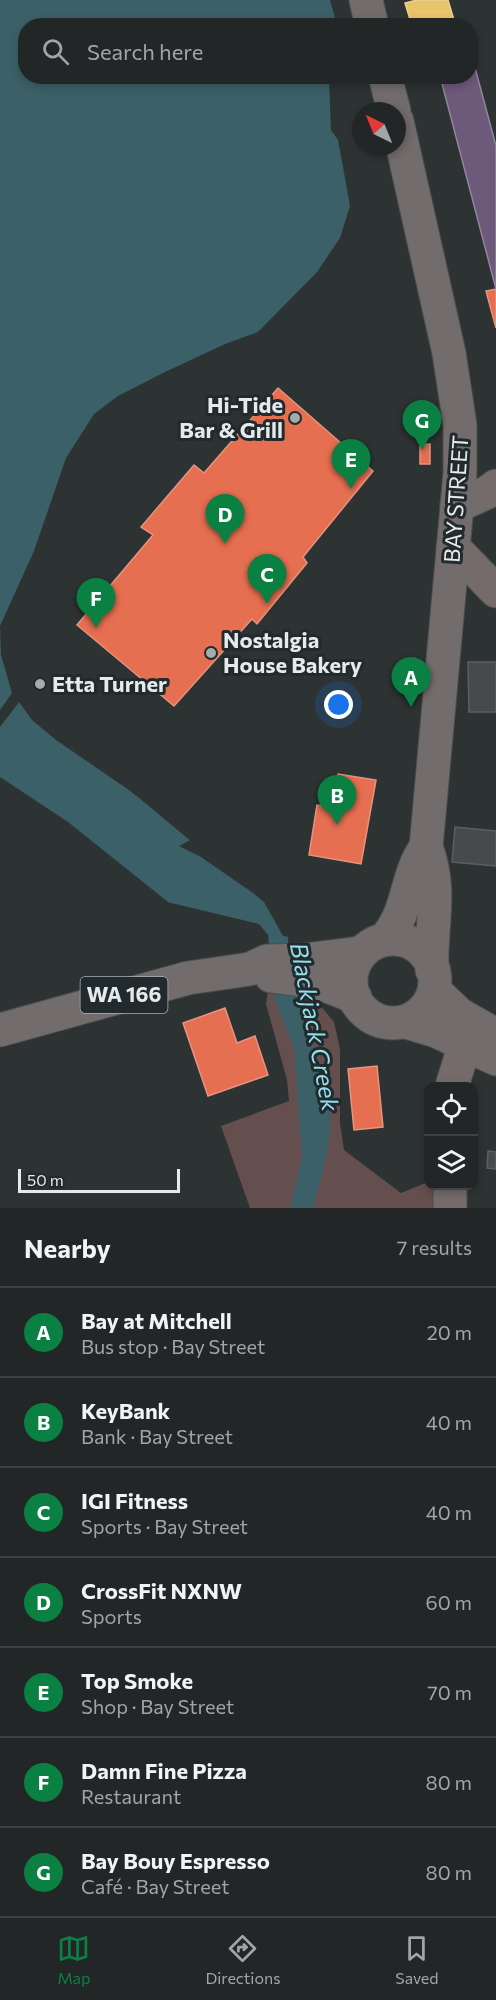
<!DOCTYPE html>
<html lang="en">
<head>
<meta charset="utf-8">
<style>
	:root { --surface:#222626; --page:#2a2e2e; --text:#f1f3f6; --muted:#a2a5a7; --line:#3f4343; --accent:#0b8043 }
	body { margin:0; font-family:Commissioner,sans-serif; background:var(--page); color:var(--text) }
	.controls { position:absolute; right:18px; bottom:18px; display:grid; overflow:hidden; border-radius:12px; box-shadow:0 3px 9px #0003 }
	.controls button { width:54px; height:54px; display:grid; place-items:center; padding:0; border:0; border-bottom:2px solid var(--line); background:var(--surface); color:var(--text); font:30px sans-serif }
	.compass { position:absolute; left:352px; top:102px; width:54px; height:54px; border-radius:50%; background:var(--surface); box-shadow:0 3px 9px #0003; rotate:317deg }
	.scale { position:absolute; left:18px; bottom:15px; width:162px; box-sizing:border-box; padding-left:6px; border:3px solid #e5ebed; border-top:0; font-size:16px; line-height:21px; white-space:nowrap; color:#e5ebed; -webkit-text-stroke:4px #212a2c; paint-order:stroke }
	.you { position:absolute; left:339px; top:705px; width:21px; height:21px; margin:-15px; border:4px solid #fff; border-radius:50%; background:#1a73e8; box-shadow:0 0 0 9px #1a73e833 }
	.badge { display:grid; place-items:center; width:39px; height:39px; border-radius:50%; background:var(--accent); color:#fff; font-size:20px; font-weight:700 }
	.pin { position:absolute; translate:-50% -50px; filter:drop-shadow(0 2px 3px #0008) }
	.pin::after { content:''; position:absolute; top:32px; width:21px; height:18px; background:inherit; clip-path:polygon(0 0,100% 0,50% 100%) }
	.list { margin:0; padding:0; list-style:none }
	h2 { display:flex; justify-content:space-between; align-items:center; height:78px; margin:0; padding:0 24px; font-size:26px }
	h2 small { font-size:20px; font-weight:400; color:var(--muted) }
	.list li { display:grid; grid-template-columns:39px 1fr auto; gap:18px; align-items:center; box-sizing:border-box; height:90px; padding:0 24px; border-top:2px solid var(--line) }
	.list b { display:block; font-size:22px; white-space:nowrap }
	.list p { margin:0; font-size:20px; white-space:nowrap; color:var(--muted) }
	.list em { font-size:20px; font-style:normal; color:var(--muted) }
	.icon { flex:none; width:33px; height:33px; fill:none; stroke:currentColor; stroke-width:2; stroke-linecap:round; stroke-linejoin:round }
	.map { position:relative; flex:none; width:496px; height:1208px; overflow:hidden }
	.search { position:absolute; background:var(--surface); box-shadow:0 3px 9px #0003; left:18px; right:18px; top:18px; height:66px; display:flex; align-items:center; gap:15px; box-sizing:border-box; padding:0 21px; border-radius:24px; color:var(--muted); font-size:22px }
	.sheet { height:708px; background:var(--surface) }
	nav { display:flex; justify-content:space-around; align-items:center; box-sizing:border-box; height:84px; border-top:2px solid var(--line); background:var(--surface); font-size:16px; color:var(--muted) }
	nav a { display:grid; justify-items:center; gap:3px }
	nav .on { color:var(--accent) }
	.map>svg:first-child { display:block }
	.green { fill:#644f4e }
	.water { fill:#3c6067 }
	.pier { fill:#2d3233 }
	.homes { fill:#e9c46a; stroke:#e8d091; stroke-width:1.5 }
	.shops { fill:#e76f51; stroke:#e69480; stroke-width:1.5 }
	.offices { fill:#6d597a; stroke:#91859c; stroke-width:1.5 }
	.building { fill:#464a4c; stroke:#5b5f60; stroke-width:1.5 }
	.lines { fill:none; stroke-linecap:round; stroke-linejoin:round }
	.minor-casing { stroke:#4b4f50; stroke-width:35 }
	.major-casing { stroke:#4b4f50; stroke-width:35 }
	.minor { stroke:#746b6a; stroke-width:33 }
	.major { stroke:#726c6c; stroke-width:33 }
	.poi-dot { fill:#a5aaac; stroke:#212a2c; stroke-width:2 }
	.labels { text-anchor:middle; stroke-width:6; stroke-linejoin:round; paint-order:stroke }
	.shield { fill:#212a2c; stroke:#aab1b3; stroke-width:1.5 }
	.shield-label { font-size:21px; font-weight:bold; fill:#e5ebed }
	.poi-label { font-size:22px; font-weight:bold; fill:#e5ebed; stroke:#212a2c; text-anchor:start }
	.street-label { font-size:22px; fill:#e5ebed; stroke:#212a2c }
	.water-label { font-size:24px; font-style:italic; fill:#95deee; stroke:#212a2c }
</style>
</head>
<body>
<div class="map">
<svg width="496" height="1208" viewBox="0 0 496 1208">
	<rect width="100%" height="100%" fill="#2d3233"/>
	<path class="green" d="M 268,990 L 301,992 L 320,1005 L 334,1022 L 340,1049 L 340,1123 L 344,1150 L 401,1193 L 428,1182 L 428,1186 L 433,1186 L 433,1208 L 250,1208 L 221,1126 L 289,1101 L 287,1080 L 266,1004 Z"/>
	<path class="water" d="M 0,0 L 330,0 L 337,25 L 26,26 L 26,76 L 334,77 L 350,206 L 340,238 L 317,272 L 260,330 L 228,354 L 102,419 L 72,466 L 14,632 L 14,691 L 58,737 L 138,797 L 234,877 L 265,897 L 286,923 L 295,997 L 309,1022 L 331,1119 L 327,1154 L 313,1208 L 290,1208 L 302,1156 L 294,1047 L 274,998 L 268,935 L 259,924 L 163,901 L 0,779 Z"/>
	<path class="pier" d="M 337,76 L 351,184 L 351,211 L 338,140 L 331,130 L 329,80 L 329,77 Z
		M 264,330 L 227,358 L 104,422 L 75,467 L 49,554 L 17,632 L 17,689 L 60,734 L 109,771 L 123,786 L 56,740 L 32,720 L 19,702 L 0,727 L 0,710 L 12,693 L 1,655 L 0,626 L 34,551 L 66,458 L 94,414 L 118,396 L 163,373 L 225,344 Z
		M 0,777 L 68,822 L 168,902 L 168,905 L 162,903 L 0,782 Z
		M 192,839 L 267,895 L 288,922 L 290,937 L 283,936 L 264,902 L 253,893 L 201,857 L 179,846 Z"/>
	<path class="homes" d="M 417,0 L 448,0 L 454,20 L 437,26 L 412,26 L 405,3 Z"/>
	<path class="shops" d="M 496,289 L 496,328 L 486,291 Z
		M 278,388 L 373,471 L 303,557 L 307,563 L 257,624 L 252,619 L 174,706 L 77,625 L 153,535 L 141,527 L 194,465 L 204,473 Z
		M 430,444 L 430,464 L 420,464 L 420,445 Z
		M 338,774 L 376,780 L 361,864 L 309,855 L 317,805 L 332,807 Z
		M 225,1008 L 237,1043 L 255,1036 L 268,1075 L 208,1096 L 183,1023 Z
		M 377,1066 L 383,1127 L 354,1130 L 348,1069 Z"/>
	<path class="offices" d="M 470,49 L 496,146 L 496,289 L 440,76 L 470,76 Z"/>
	<path class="building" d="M 468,662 L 496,662 L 496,712 L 469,712 Z
		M 455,827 L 496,831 L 496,866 L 452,862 Z
		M 488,1151 L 496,1152 L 496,1169 L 487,1168 Z"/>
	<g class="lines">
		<defs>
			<path id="minor" d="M 457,506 L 488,492 L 496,486
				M 453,547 L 496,591
				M 452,1086 L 465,1044
				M 450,1186 L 450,1208"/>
			<path id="major" d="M 366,0 L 372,26
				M 385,76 L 394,111
				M 397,121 L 449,353 L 460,425 L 460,473 L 426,847 C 443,890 430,927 432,970
				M 385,939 C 411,909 404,878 426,847
				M351 981a42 42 0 1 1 84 0a42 42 0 1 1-84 0Z
				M 271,976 L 317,982 L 355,997
				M 434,990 L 459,1014 L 496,1035
				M 406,1022 L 436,1031 L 496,1059
				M 0,1030 L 188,978 L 250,969 L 267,961 L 304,960 L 360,953"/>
		</defs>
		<use href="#minor" class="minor-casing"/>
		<use href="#major" class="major-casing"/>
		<use href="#minor" class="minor"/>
		<use href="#major" class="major"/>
	</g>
	<g class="poi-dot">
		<circle cx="295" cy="418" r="6"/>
		<circle cx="211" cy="653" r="6"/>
		<circle cx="40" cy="684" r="6"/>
	</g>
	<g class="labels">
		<rect class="shield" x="80.5" y="977" width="87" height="36" rx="4.5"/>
		<g class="shield-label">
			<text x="124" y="1002">WA 166</text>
		</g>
		<g class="poi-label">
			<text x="283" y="413" text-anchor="end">Hi-Tide<tspan x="283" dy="25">Bar &amp; Grill</tspan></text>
			<text x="223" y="648">Nostalgia<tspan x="223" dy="25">House Bakery</tspan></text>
			<text x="52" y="692">Etta Turner</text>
		</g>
		<g class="street-label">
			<text transform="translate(456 499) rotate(-86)" y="8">BAY STREET</text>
		</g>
		<g class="water-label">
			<text transform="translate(314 1027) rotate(79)" y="8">Blackjack Creek</text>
		</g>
	</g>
</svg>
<div class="controls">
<button><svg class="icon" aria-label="locate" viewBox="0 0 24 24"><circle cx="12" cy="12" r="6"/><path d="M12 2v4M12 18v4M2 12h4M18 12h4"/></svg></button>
<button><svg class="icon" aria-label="layers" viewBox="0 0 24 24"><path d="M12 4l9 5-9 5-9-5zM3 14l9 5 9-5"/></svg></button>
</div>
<svg class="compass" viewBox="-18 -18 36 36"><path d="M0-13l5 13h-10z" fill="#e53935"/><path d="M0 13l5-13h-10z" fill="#a2a5a7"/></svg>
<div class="scale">50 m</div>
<div class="you"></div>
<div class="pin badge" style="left:411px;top:707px">A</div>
<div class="pin badge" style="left:337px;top:825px">B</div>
<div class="pin badge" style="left:267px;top:604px">C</div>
<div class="pin badge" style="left:225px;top:544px">D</div>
<div class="pin badge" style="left:351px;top:489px">E</div>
<div class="pin badge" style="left:96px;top:628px">F</div>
<div class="pin badge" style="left:422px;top:450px">G</div>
<div class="search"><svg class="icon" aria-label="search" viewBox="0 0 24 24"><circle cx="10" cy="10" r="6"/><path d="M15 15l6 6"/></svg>Search here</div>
</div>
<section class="sheet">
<h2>Nearby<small>7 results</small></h2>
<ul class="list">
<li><span class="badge">A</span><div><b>Bay at Mitchell</b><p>Bus stop · Bay Street</p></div><em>20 m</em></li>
<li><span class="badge">B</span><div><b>KeyBank</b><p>Bank · Bay Street</p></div><em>40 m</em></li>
<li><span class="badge">C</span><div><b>IGI Fitness</b><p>Sports · Bay Street</p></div><em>40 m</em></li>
<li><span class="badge">D</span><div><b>CrossFit NXNW</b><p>Sports</p></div><em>60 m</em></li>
<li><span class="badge">E</span><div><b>Top Smoke</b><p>Shop · Bay Street</p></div><em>70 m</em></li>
<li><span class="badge">F</span><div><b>Damn Fine Pizza</b><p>Restaurant</p></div><em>80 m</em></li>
<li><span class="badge">G</span><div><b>Bay Bouy Espresso</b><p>Café · Bay Street</p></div><em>80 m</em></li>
</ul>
</section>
<nav>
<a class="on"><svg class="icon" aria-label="map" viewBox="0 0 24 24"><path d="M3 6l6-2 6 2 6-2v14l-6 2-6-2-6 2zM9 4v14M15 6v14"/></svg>Map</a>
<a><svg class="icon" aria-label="directions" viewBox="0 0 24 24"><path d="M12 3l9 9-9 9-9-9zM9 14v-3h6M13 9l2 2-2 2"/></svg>Directions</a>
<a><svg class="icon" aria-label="saved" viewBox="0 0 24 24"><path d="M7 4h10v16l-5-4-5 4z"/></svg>Saved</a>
</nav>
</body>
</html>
